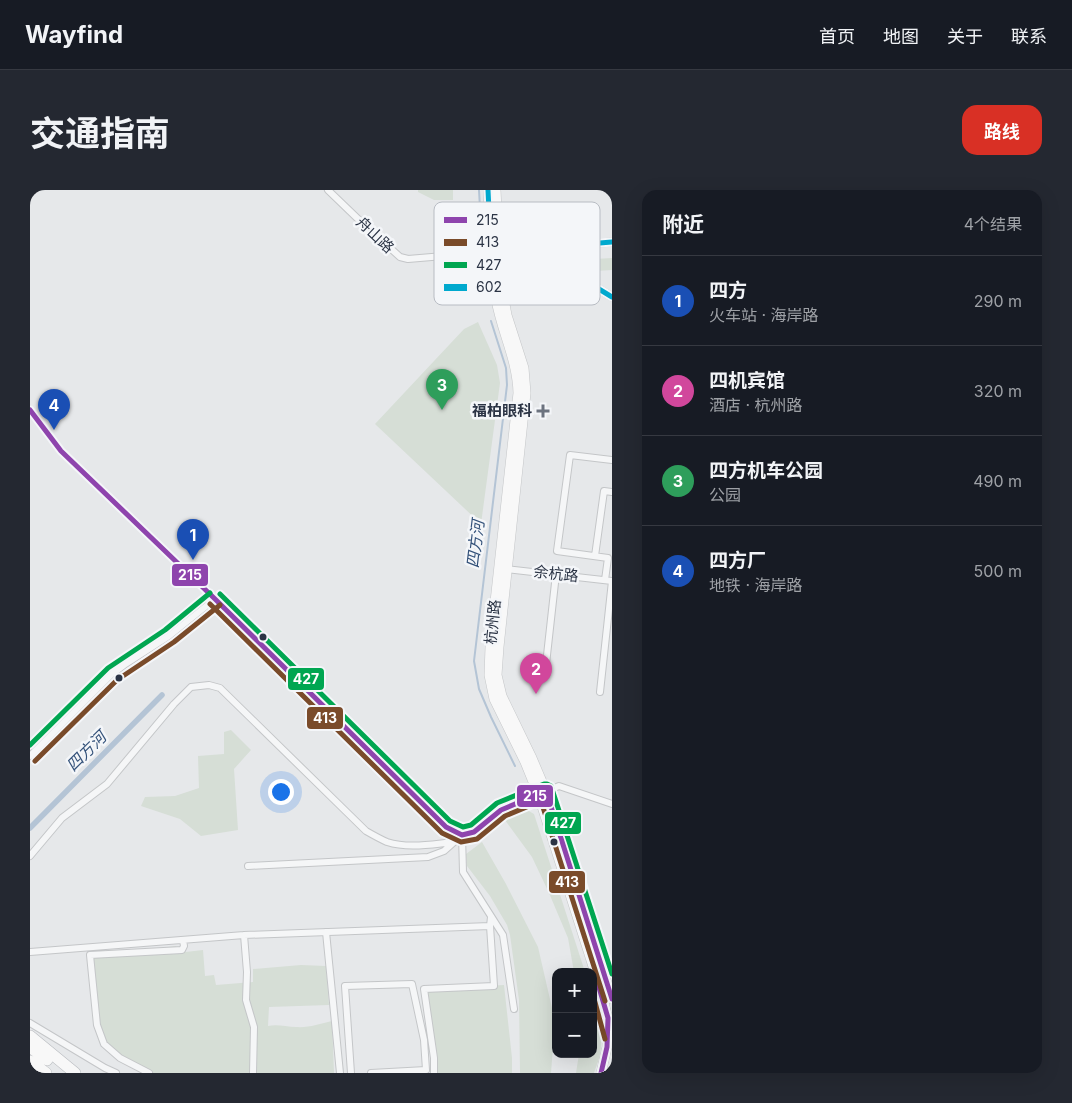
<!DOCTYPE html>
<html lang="zh">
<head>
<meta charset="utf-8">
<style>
	:root { --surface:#171b24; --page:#242831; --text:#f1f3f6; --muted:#9ea1a6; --line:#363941; --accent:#d93025 }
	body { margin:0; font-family:Inter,"Noto Sans SC",sans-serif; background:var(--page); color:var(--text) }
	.controls { position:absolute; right:15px; bottom:15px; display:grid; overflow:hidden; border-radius:10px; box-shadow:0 5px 20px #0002 }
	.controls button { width:45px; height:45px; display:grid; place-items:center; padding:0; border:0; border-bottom:1px solid var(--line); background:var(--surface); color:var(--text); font:25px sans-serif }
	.you { position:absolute; left:250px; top:601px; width:18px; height:18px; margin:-12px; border:4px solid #fff; border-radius:50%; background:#1a73e8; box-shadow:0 0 0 8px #1a73e833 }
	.badge { display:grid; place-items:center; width:32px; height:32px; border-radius:50%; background:var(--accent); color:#fff; font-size:16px; font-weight:700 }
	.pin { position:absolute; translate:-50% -41px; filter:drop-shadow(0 1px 2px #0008) }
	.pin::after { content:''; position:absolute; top:26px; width:18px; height:15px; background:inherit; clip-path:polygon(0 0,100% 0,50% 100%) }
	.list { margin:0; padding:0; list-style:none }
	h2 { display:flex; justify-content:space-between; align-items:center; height:65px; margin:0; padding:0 20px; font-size:21px }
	h2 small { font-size:16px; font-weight:400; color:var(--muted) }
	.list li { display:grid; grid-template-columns:32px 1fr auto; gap:15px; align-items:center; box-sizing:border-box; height:90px; padding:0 20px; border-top:1px solid var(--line) }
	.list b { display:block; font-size:19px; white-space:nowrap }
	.list p { margin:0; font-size:16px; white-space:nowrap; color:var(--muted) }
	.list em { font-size:16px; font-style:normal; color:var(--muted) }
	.map { position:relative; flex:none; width:582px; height:883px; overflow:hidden; border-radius:15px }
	header { display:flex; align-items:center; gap:30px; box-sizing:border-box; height:70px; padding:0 25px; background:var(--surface); border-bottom:1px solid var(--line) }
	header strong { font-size:24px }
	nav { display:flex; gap:28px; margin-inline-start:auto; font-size:18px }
	.intro { display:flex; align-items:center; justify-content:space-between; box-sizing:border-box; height:120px; padding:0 30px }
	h1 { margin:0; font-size:35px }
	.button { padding:12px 22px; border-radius:15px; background:var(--accent); color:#fff; font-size:18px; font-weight:700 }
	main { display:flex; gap:30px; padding:0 30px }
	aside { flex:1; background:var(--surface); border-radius:15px; box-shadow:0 5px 20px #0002 }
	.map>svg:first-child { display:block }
	.green { fill:#d6ded6 }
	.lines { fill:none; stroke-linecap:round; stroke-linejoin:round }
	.stream { stroke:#b4c4d5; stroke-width:2 }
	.canal { stroke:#b4c4d5; stroke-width:5.5 }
	.minor-tunnel { stroke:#c1c4c9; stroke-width:6; stroke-dasharray:6 3; stroke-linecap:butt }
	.minor-casing { stroke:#c4c6c8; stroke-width:8 }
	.tertiary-casing { stroke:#c4c6c8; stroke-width:9 }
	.secondary-casing { stroke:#c4c6c8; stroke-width:10 }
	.trunk-casing { stroke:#b8bbbf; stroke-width:12 }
	.minor { stroke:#f5f6f7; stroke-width:6 }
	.tertiary { stroke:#f5f6f7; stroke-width:8 }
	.secondary { stroke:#f8f8f8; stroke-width:9 }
	.trunk { stroke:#f8f8f8; stroke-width:11 }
	.bus-1-casing { stroke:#f4f6f9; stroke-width:9 }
	.bus-2-casing { stroke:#f4f6f9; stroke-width:9 }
	.bus-3-casing { stroke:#f4f6f9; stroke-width:9 }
	.bus-4-casing { stroke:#f4f6f9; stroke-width:9 }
	.bus-1 { stroke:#8e44ad; stroke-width:5 }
	.bus-2 { stroke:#7a4b2a; stroke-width:5 }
	.bus-3 { stroke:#00a651; stroke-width:5 }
	.bus-4 { stroke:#00a9ce; stroke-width:5 }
	.poi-dot { fill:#6c737f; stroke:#f4f6f9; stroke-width:2 }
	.bus-dot { fill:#2b3445; stroke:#f4f6f9; stroke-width:2 }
	.labels { text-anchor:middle; stroke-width:5; stroke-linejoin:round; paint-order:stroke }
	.street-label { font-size:15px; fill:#2b3445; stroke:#f4f6f9 }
	.poi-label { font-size:15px; font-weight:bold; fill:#2b3445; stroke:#f4f6f9; text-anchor:end }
	.water-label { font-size:16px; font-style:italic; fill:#34527a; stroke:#f4f6f9 }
	.key { fill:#f4f6f9; stroke:#b8bcc3; stroke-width:1 }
	.key-label { font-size:14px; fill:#2b3445 }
	.line-badge { stroke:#f4f6f9; stroke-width:2 }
	.badge-label { font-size:14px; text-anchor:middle; font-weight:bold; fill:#fff }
</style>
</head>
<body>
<header>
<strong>Wayfind</strong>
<nav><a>首页</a><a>地图</a><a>关于</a><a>联系</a></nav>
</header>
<div class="intro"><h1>交通指南</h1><a class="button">路线</a></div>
<main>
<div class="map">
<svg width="582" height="883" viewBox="0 0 582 883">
	<rect width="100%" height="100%" fill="#e6e8ea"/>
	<path class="green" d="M 388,0 L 423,0 L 423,10 L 404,10 L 388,2 Z
		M 582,68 L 582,80 L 565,81 L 565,69 Z
		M 448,132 L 467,175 L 470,193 L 451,334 L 345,234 L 434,139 Z
		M 201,540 L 221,560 L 204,579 L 208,640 L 171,646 L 150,629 L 111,616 L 115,607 L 145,606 L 169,598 L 168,566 L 194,564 L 194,542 Z
		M 497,620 L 504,624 L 555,782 L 544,782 L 538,748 L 519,703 L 502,667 L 472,626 Z
		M 452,652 L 476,694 L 508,757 L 525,831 L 521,883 L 490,883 L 489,810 L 480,745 L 477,735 L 460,706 L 437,676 L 436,664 Z
		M 146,756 L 147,763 L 173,760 L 175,786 L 184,785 L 186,795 L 223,792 L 223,779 L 271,775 L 296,776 L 299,815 L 239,817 L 238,836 C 248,834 256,837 266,837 C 278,838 290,834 302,831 L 304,883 L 123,883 L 90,868 L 74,854 L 67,835 L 62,767 Z
		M 474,795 L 482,868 L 482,883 L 401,883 L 401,870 L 394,799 Z
		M 563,808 C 569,825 573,846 570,864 C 569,870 566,877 564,883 L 546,883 L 549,864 L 563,864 Z"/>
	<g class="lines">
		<path class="stream" d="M 449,0 L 451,37
			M 461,131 L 476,178 L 477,195 L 444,471 L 449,499 L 461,527 L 485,576"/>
		<path class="canal" d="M 0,638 L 132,505"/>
		<path class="minor-tunnel" d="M 444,642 L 471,620"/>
		<defs>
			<path id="minor" d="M 298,0 L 327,28 L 370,67 L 378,69 L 461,62
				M 0,220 L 31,261 L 185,409 L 416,637 L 432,645 L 444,642
				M 565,366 L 574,301 L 582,302
				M 475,379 L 582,391
				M 575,390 L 578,368 L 527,361 L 540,265 L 582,270
				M 515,483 L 526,384
				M 570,502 L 582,391
				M 0,566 L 82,484 L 94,475 L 139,446 L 185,409
				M 471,620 L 529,596 L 582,614
				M 432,645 L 433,682 L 473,745 L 484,819
				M 0,666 L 32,628 L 77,594 L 144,514 L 161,497 L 179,495 L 190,498 L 336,641 C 343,645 350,649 357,652 C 379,659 402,654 424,652
				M 218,676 L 398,667 L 414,661 L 432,645
				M 296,742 L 310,883
				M 214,745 L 217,782 L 216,810 L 224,837 L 223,883
				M 0,762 L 214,745 L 460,736
				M 0,833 L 75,878 L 86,883
				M 119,883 L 90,868 L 74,854 L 67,835 L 60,765 L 152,760 L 154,756 L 153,750
				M 321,883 L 315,796 L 382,794 L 394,850 L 396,880 L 341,883
				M 404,883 L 404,868 L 394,799 L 464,796 L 460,736 L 461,727"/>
			<path id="tertiary" d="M 502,58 L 582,107
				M 464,62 L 582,52"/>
			<path id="secondary" d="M 458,0 C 460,37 459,74 466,110 C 472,143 487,169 488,203 L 460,457 L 459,485 L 464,509 L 495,572 L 508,604 L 573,808 L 582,847
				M 466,0 L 469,61 L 472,98 L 477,125 L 494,178 L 496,203 L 469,457 L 467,485 L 472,506 L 502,568 L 516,601 L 582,809
				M 571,883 L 577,857 L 578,838"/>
			<path id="trunk" d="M 0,846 L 45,883
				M 0,857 L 17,870
				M 0,871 L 16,883"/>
		</defs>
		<use href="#minor" class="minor-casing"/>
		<use href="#tertiary" class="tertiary-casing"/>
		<use href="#secondary" class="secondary-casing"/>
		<use href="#trunk" class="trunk-casing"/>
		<use href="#minor" class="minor"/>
		<use href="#tertiary" class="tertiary"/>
		<use href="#secondary" class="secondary"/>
		<use href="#trunk" class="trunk"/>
		<defs>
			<path id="bus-1" d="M 0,220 L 31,261 L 185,409 L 416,637 L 432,645 L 444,642 L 471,620 L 516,601 L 582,809
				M 568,794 L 578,828 L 577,857 L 571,883"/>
			<path id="bus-2" d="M 180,414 L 412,643 L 431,652 L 447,649 L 475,626 L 511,611 L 575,811
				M 5,571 L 87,490 L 144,452 L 190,415
				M 563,805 L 575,849"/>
			<path id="bus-3" d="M 190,404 L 420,631 L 433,637 L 441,635 L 467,613 L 514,594 L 517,594 L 521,596 L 582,784
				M 0,555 L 78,478 L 135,440 L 180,403"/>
			<path id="bus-4" d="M 458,0 L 461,62 L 582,52
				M 502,58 L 582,107"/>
		</defs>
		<use href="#bus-1" class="bus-1-casing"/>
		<use href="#bus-2" class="bus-2-casing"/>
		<use href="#bus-3" class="bus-3-casing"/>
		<use href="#bus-4" class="bus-4-casing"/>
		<use href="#bus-1" class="bus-1"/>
		<use href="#bus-2" class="bus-2"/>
		<use href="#bus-3" class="bus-3"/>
		<use href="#bus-4" class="bus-4"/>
	</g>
	<path class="poi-dot" d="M510.5 213.5h5v5h5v5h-5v5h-5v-5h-5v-5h5z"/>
	<g class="bus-dot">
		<circle cx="233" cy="447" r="4.5"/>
		<circle cx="89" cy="488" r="4.5"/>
		<circle cx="524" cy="652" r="4.5"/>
	</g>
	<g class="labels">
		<g class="street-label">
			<text transform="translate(345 45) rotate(43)" y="5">舟山路</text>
			<text transform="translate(526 384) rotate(6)" y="5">余杭路</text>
			<text transform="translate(463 432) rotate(-84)" y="5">杭州路</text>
		</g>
		<g class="poi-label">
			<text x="502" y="226">福柏眼科</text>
		</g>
		<g class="water-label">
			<text transform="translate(445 354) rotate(-83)" y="6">四方河</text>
			<text transform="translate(56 561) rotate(-45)" y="6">四方河</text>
		</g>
	</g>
	<rect x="404" y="12" width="166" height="103" rx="8" class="key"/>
	<rect x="414" y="27" width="23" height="6" fill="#8e44ad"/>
	<rect x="414" y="49" width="23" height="7" fill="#7a4b2a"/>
	<rect x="414" y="72" width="23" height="6" fill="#00a651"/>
	<rect x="414" y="94" width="23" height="7" fill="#00a9ce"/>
	<g class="key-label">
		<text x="446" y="35">215</text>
		<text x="446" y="57">413</text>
		<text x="446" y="80">427</text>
		<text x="446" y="102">602</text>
	</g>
	<g class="line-badge">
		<rect x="141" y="373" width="38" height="24" rx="5" fill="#8e44ad"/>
		<rect x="257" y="477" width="38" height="24" rx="5" fill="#00a651"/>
		<rect x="276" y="516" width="38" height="24" rx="5" fill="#7a4b2a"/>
		<rect x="486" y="594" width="38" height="24" rx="5" fill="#8e44ad"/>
		<rect x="514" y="621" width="38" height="24" rx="5" fill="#00a651"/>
		<rect x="518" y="680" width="38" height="24" rx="5" fill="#7a4b2a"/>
	</g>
	<g class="badge-label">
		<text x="160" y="390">215</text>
		<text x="276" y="494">427</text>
		<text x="295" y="533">413</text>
		<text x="505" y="611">215</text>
		<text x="533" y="638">427</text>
		<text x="537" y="697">413</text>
	</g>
</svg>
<div class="controls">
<button>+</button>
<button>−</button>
</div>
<div class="you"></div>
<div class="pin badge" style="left:163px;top:370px;background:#1a4fb4">1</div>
<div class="pin badge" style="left:506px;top:504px;background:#d1479c">2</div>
<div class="pin badge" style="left:412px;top:220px;background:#2e9e5b">3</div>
<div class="pin badge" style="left:24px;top:240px;background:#1a4fb4">4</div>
</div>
<aside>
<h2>附近<small>4个结果</small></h2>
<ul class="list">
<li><span class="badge" style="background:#1a4fb4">1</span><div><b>四方</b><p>火车站 · 海岸路</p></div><em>290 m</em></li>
<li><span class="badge" style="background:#d1479c">2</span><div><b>四机宾馆</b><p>酒店 · 杭州路</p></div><em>320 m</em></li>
<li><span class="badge" style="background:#2e9e5b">3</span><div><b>四方机车公园</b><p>公园</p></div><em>490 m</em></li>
<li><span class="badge" style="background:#1a4fb4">4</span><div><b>四方厂</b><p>地铁 · 海岸路</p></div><em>500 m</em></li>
</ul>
</aside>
</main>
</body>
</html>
